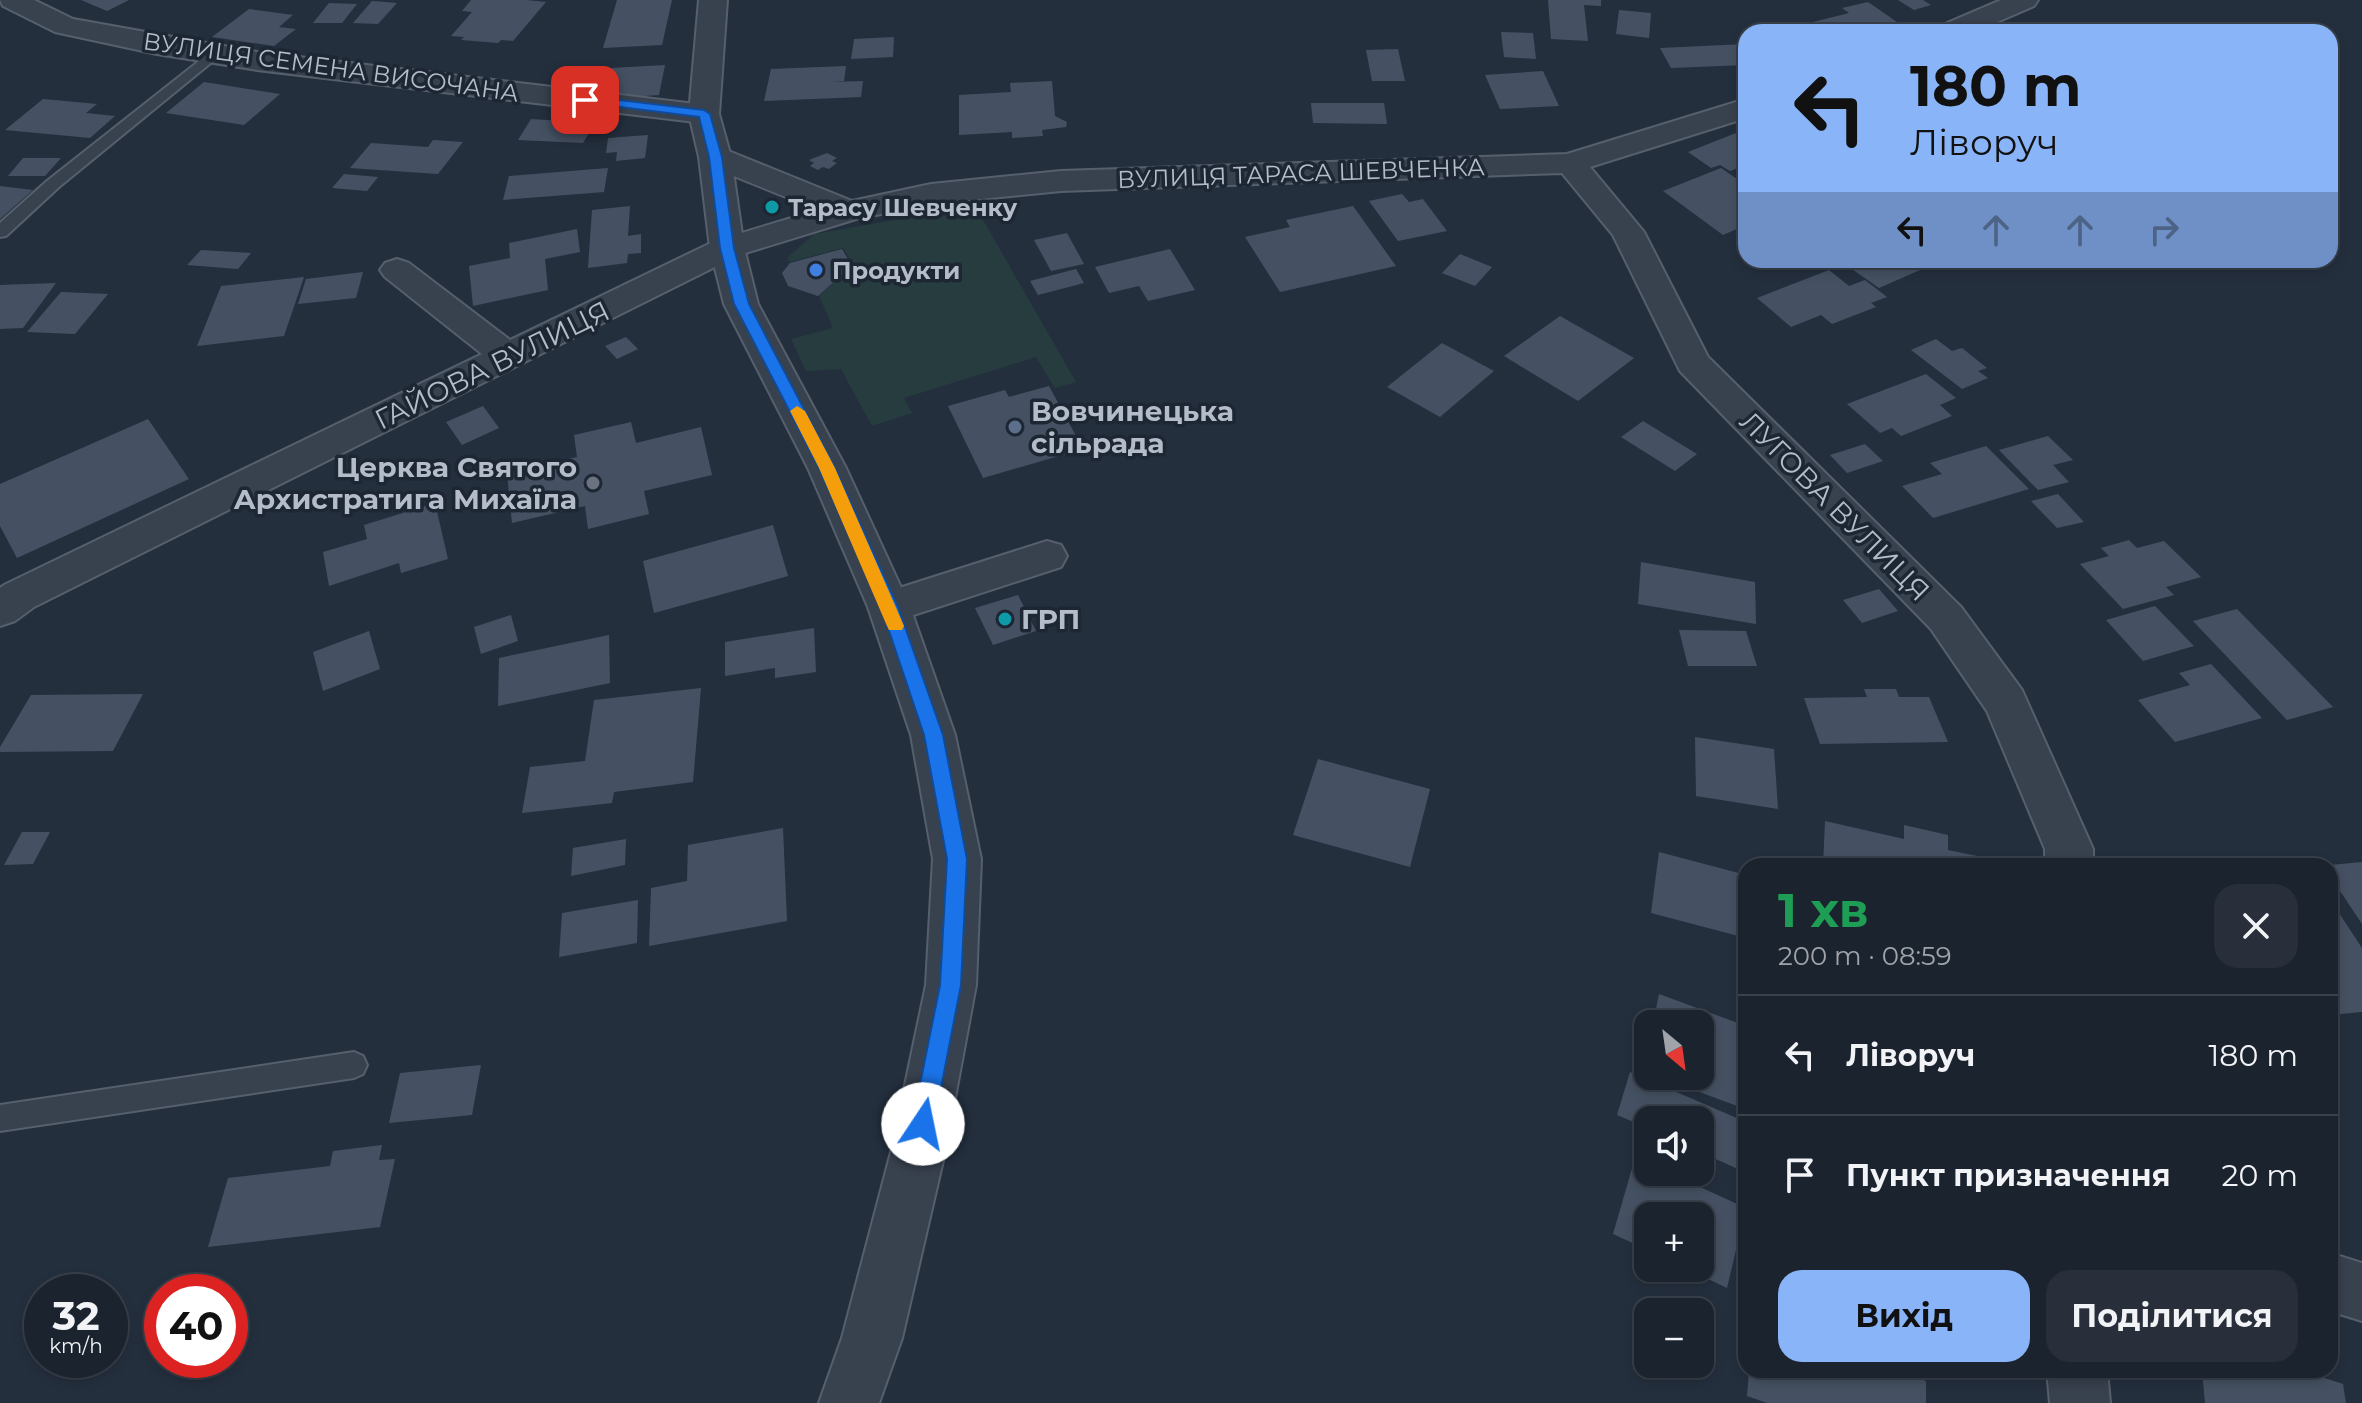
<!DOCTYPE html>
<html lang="uk">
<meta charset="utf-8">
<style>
:root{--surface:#1b232e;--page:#282f3a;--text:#f1f3f6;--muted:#a0a4aa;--line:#39404a;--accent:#8ab4f8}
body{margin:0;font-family:Montserrat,sans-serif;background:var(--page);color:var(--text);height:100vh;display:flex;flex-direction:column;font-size:30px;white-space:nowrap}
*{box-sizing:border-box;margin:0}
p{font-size:26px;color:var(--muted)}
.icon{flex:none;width:44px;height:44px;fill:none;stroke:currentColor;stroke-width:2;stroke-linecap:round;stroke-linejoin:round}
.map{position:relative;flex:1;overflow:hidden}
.details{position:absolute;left:1738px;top:858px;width:600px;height:520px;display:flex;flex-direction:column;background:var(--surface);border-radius:24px;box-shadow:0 4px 12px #0003,0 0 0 2px var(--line)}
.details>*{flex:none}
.banner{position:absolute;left:1738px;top:24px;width:600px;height:244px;border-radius:24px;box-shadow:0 4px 12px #0003,0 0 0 2px var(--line);background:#8ab4f8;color:#111;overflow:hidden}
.needle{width:52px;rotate:151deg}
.controls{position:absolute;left:1634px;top:1010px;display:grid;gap:16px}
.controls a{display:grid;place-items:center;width:80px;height:80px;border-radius:16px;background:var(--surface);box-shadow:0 4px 12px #0003,0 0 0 2px var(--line);font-size:40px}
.speed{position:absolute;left:24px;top:1274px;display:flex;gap:16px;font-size:40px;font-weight:700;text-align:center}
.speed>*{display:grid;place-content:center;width:104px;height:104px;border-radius:50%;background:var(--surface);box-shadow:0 4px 12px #0003,0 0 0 2px var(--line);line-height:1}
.speed small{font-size:20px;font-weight:400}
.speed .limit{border:12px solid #d22;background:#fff;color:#111}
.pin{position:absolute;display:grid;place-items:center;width:68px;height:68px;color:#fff;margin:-34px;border-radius:16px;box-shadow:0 4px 12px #0006}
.me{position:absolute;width:88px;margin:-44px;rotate:11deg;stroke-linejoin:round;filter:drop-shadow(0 0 6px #0008)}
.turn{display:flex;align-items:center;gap:28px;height:168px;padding:0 40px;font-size:36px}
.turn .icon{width:104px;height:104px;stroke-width:2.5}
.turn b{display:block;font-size:56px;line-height:68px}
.lanes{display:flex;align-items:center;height:76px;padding:0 40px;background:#0003;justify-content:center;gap:40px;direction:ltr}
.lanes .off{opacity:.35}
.round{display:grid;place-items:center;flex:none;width:84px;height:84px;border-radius:24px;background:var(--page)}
.head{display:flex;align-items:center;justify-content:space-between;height:136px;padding:0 40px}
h1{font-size:48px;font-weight:700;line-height:60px;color:#1e9e55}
.button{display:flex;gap:16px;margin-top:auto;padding:16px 40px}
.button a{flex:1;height:92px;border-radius:24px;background:var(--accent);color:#111;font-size:32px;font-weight:700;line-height:92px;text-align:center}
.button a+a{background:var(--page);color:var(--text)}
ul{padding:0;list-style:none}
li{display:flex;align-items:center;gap:24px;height:120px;padding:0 40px;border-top:2px solid var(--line)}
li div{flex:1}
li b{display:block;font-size:30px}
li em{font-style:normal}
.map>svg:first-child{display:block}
.green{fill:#263c3f}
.building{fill:#455162}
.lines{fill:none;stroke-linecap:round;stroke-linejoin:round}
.service-casing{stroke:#565f6c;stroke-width:4}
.minor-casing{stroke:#565f6c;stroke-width:4}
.tertiary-casing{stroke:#565f6c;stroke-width:4}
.service{fill:#38414e;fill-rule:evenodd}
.minor{fill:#38414e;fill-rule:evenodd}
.tertiary{fill:#38414e;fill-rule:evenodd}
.route{fill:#1a73e8;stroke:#114b97;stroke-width:2}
.slow{fill:#f59e0b}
.culture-dot{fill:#0f9aa8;stroke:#1d2633;stroke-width:3}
.shop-dot{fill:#3f7fe0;stroke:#1d2633;stroke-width:3}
.service-dot{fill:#5c6f8a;stroke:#1d2633;stroke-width:3}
.worship-dot{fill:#6b7280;stroke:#1d2633;stroke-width:3}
.labels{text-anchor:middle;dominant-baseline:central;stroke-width:7;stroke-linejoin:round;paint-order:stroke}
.far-street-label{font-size:24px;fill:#b4bcc9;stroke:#1d2633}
.far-poi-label{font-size:24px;font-weight:bold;fill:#b4bcc9;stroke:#1d2633;text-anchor:start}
.street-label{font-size:28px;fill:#b4bcc9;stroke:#1d2633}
.poi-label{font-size:28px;font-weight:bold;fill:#b4bcc9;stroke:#1d2633;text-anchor:start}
</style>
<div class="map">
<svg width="2362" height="1403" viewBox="0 0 2362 1403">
<rect width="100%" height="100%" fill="#242f3e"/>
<path class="green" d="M975 206 1076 382 1055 388 1036 357 904 398 912 413 872 426 841 369 806 371 791 339 833 328 819 296 853 265 843 248 790 262 787 258 814 234Z"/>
<path class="building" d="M81 0H129L107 11Z
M471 0H526L546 2 513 41 501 40 498 43 461 40 464 37 451 36 472 12 462 11Z
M617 0H672L662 45 603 48Z
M1548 0H1601V6L1584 5 1588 41 1551 39Z
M1898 0H1923L1931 5 1914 10Z
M372 1 397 3 378 24 353 23Z
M1868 2 1897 22 1858 32H1826L1813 22 1849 13 1842 8Z
M329 3 357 4 342 23H313Z
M249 9 293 15 279 27 296 29 274 46 212 37Z
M1619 10 1651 13 1649 38 1616 34Z
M1501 32 1533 33 1536 59 1504 57Z
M894 37 893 57 851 59 854 39Z
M1746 44V65L1671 68 1660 48Z
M1398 49 1405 81H1372L1366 50Z
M665 65 659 95 614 98 616 89 569 92 576 70Z
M846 66 844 81 831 82 863 81 861 97 764 101 771 69Z
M1543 71 1559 106 1500 109 1485 75Z
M1052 81 1055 116 1067 122 1066 127 1042 130 1043 136 1012 138V132L959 135V95L1011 92 1010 83Z
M204 82 280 94 244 125 166 113Z
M43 99 97 104 86 113 115 116 90 138 5 130Z
M1311 103H1384L1387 124 1313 123Z
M531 119 595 123 583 143 518 140Z
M1746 129V165L1730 171 1720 165 1711 168 1688 152Z
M648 135 645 158 616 161 617 152 606 153 608 138Z
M433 140 463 142 438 174 350 168 371 143 428 147Z
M827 153 837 158 832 161 837 163 829 169 823 167 818 170 810 166 814 163 809 160Z
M23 158H61L45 176H8Z
M608 168 604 192 503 200 509 176Z
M1721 168 1746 185V225L1723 235 1663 191Z
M344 174 378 177 367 191 332 188Z
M0 186 33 190 0 219Z
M1402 194 1409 202 1423 199 1447 231 1398 241 1369 201Z
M630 206 628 236 641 234V253L628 254 627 263 588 268 592 210Z
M1353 206 1396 266 1280 292 1245 237 1290 227 1286 220Z
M577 229 580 252 545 259 548 290 473 306 469 266 510 258 509 243Z
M1067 233 1084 264 1051 271 1034 240Z
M842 249 852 266 818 296 788 286 782 273 790 263Z
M1170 249 1195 290 1148 301 1139 286 1109 293 1095 267Z
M201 250 251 253 238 269 187 265Z
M1460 254 1492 267 1475 286 1442 273Z
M1839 260H1917L1927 267 1879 288Z
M1076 269 1084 283 1038 295 1030 281Z
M1829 270 1849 286 1865 280 1887 297 1871 303 1876 307 1832 324 1821 315 1791 327 1757 298Z
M363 272 356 298 298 304 306 279Z
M304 277 284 336 197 346 221 286Z
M56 283 23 328 0 329V285Z
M61 292 108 294 75 334 27 332Z
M1560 316 1634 358 1578 401 1504 356Z
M626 337 638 349 617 359 605 346Z
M1936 339 1952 351 1962 348 1987 368 1978 371 1988 378 1962 389 1911 350Z
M1442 343 1494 371 1440 417 1387 387Z
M1926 374 1956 398 1940 405 1952 416 1901 436 1892 428 1880 433 1847 404Z
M1049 386 1083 449 983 478 948 406 1005 390 1009 397Z
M483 406 499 428 462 445 446 422Z
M148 419 189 479 17 558 0 526V484Z
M1643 421 1697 454 1675 471 1621 437Z
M631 422 636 443 701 427 712 475 644 491 649 514 588 529 585 506 512 523 507 473 577 457 574 435Z
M2048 436 2073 460 2053 465 2069 482 2038 490 1999 450Z
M1865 444 1883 461 1847 473 1830 455Z
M1986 446 2029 489 1933 518 1902 486 1942 474 1930 463Z
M2058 494 2084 522 2057 528 2031 501Z
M435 503 448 559 401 573 399 563 329 586 323 552 367 539 364 525Z
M773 525 788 576 654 613 643 561Z
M2129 540 2137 548 2164 541 2201 577 2166 587 2174 595 2123 609 2080 564 2109 556 2101 548Z
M1641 562 1755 582 1756 624 1638 604Z
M1879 589 1898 611 1862 623 1843 600Z
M1018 595 1036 631 993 645 975 608Z
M2155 606 2194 646 2143 661 2106 620Z
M2237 609 2333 707 2287 720 2193 621Z
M511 615 518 641 481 654 474 627Z
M814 628 816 672 775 678V668L725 676V642Z
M1679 630 1746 631 1757 666H1688Z
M369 631 380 669 323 691 313 652Z
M609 635 610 683 498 706 499 658Z
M2211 664 2262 718 2175 742 2138 700 2190 685 2179 673Z
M701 688 693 782 614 792 612 803 522 813 530 767 585 761 594 700Z
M1864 689H1896L1899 697H1929L1948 742 1820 744 1804 698 1867 697Z
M143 694 113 751 0 752V747L31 695Z
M1695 737 1774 749 1778 809 1696 796Z
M1318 759 1430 789 1410 867 1293 835Z
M1825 821 1904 839V825L1948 835V850L1977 856 1978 866H1823Z
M783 828 787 921 649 946 651 888 687 881 688 845Z
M22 832H50L33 864 4 865Z
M626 839 625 865 571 876 573 848Z
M1659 852 1746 875V938L1651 913Z
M2362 862V924L2330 876V865Z
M638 900 637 943 559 957 562 913Z
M2339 913 2362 948V1012L2330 1015V914Z
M1659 994 1746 1026V1071L1740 1107 1656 1076H1700V1024H1653Z
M481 1065 472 1115 389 1123 400 1073Z
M1630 1072 1746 1122V1138L1738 1169 1700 1152V1120H1648V1128L1617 1115Z
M382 1145 379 1160 395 1159 380 1227 208 1247 228 1178 330 1166 333 1151Z
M1635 1158 1648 1163V1172H1667L1746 1208 1727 1288 1685 1268H1700V1216H1648V1250L1613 1234Z
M1749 1370H1892L1926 1381V1403H1767L1747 1396Z
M2202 1370H2300L2343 1384 2346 1403H2205Z"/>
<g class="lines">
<g class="service-casing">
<path id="service" d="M213 50 220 54 218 57 59 187 6 236 0 237V223L47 181Z
M354 1052 363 1056 367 1065 363 1074 354 1078 0 1131V1105Z"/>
</g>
<g class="minor-casing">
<path id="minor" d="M0 0H34L73 19 257 52 704 105 715 108 719 114 715 120 704 123 257 70 157 54 55 32 3 6Z
M2001 0H2038L2034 6 1974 32H1936L1940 26Z
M1746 99V118L1590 167 1644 232 1708 357 1961 607 2022 690 2093 849V866H2045V849L1987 711 1931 629 1680 371 1613 235 1562 173 1061 191 931 204 856 219 739 255 34 607 15 621 0 626V588L4 585 482 354 385 277 380 270 385 263 397 259 409 263 510 340 715 241 818 210 704 164 699 157 704 150 715 148 726 150 852 201 931 184 1061 171 1567 154Z
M1047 541 1061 545 1067 556 1061 567 889 623 874 618 868 607 874 596Z
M2330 1253 2362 1263V1321L2330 1311Z
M2047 1370H2107L2110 1403H2050Z"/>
</g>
<g class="tertiary-casing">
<path id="tertiary" d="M699 0H727L719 114 731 157 744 248 758 304 846 468 910 607 955 735 981 859 976 985 945 1152 902 1338 879 1403H819L842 1338 891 1152 926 985 933 859 911 735 868 607 808 468 724 304 710 248 699 157 689 114Z"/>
</g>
<use href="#service" class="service"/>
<use href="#minor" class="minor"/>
<use href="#tertiary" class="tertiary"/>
</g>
<path class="route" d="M585 96 704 110 710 114 722 157 734 248 749 304 835 468 898 607 943 735 967 859 961 985 934 1124 931 1132 923 1135 915 1132 912 1124 940 985 947 859 924 735 881 607 819 468 734 304 720 248 709 157 699 117 580 102 579 100Z"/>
<path class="slow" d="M797 406 805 411 835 468 904 626 902 630H889L887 626 819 468 790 411Z"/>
<g class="culture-dot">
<circle cx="772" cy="207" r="8"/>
<circle cx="1005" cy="619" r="8"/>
</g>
<circle class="shop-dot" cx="816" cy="270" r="8"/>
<circle class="service-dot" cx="1015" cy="427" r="8"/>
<circle class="worship-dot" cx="593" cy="483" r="8"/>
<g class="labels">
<g class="far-street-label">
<text transform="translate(331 67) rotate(8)">ВУЛИЦЯ СЕМЕНА ВИСОЧАНА</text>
<text transform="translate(1301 173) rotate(-2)">ВУЛИЦЯ ТАРАСА ШЕВЧЕНКА</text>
</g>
<g class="far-poi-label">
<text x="788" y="207">Тарасу Шевченку</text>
<text x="832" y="270">Продукти</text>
</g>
<g class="street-label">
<text transform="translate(492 365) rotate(-26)">ГАЙОВА ВУЛИЦЯ</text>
<text transform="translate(1835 506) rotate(45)">ЛУГОВА ВУЛИЦЯ</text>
</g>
<g class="poi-label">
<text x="1031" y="411">Вовчинецька<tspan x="1031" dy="32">сільрада</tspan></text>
<text x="577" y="467" text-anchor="end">Церква Святого<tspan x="577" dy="32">Архистратига Михаїла</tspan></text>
<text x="1021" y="619">ГРП</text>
</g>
</g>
</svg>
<div class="controls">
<a><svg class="needle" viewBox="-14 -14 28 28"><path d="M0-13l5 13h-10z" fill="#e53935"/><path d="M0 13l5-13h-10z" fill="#a0a4aa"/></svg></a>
<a><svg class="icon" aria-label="sound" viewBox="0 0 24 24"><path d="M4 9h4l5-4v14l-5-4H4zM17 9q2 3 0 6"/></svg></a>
<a>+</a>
<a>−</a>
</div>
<div class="speed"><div>32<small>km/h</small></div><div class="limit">40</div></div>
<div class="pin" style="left:585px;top:100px;background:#d93025"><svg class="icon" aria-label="arrive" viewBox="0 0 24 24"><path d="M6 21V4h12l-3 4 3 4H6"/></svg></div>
<svg class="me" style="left:923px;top:1124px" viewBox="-20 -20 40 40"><circle r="19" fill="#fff"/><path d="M0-13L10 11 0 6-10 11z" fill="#1a73e8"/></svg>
<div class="banner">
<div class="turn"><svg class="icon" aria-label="left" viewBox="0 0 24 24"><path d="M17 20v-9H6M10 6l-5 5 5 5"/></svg><div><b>180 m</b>Ліворуч</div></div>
<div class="lanes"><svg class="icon" aria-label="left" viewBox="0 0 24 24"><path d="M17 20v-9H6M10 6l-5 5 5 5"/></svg><svg class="icon off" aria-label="ahead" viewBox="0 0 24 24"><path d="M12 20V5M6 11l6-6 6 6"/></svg><svg class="icon off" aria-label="ahead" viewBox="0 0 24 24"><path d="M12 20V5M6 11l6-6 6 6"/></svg><svg class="icon off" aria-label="right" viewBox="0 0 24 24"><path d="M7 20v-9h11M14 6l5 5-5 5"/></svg></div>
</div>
<section class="details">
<div class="head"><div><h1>1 хв</h1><p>200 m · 08:59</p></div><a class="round"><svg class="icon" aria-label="close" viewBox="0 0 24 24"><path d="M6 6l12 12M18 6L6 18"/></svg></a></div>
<ul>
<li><svg class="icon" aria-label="left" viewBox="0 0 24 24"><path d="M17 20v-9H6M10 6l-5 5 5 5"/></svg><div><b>Ліворуч</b></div><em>180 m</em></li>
<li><svg class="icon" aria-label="arrive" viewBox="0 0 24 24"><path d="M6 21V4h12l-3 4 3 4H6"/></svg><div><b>Пункт призначення</b></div><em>20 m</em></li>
</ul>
<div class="button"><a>Вихід</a><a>Поділитися</a></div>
</section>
</div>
